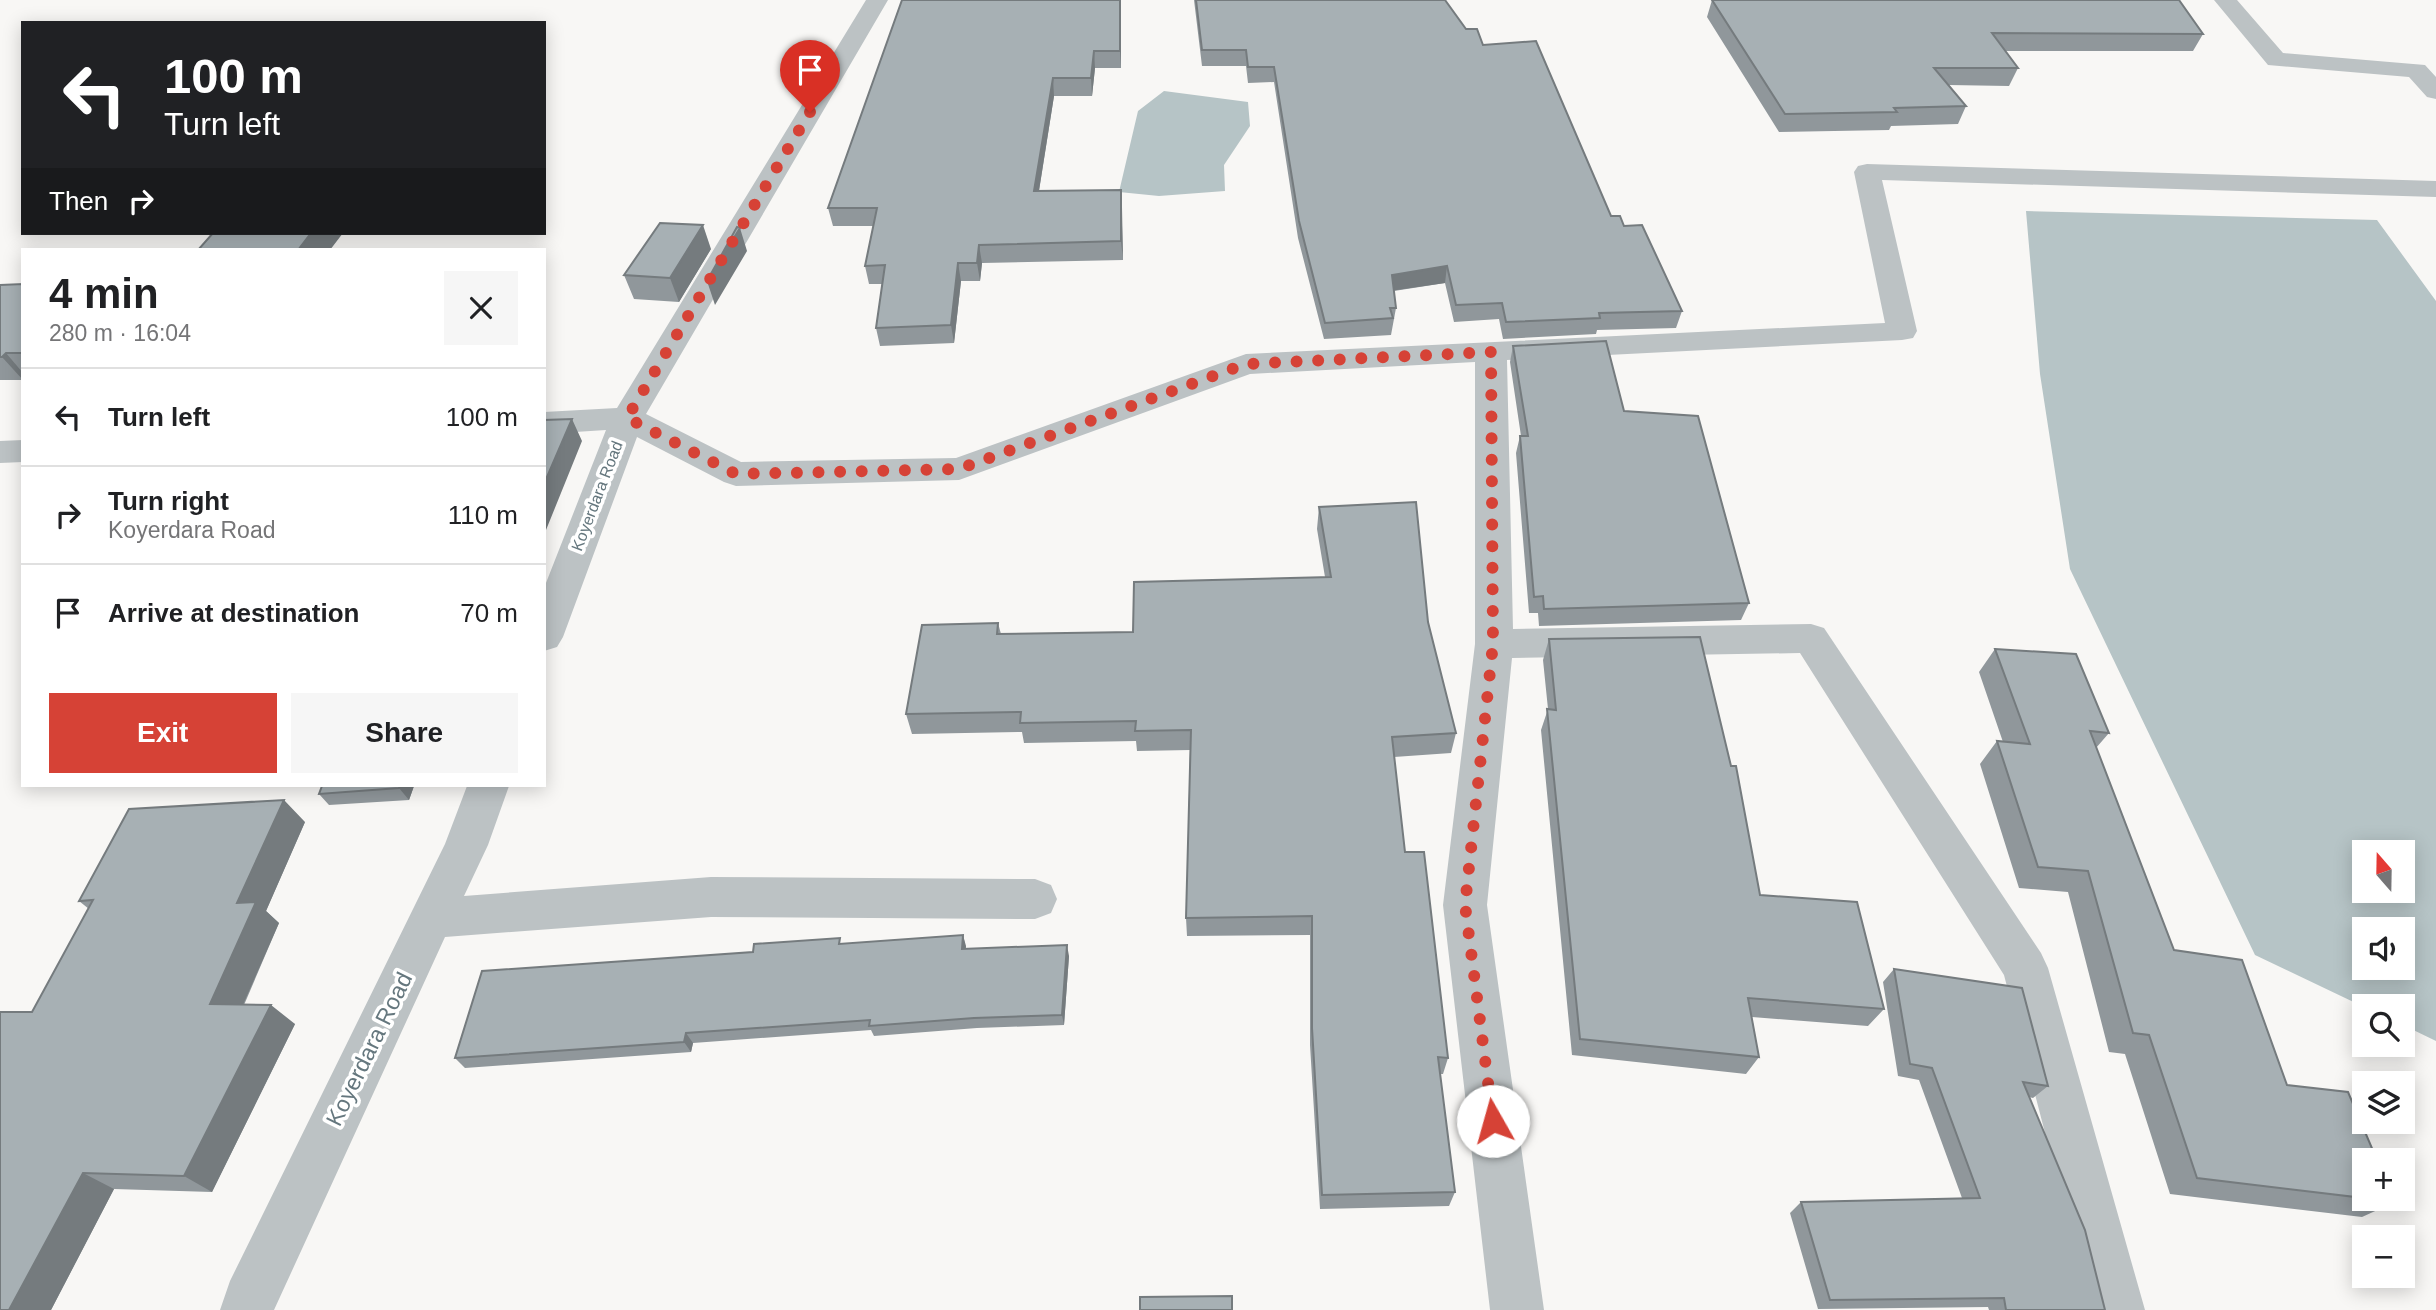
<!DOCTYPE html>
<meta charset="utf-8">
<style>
:root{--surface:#fff;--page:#f6f6f6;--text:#202124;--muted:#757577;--line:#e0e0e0;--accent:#d64236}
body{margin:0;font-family:Arial,sans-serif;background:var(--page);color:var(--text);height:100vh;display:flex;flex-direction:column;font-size:26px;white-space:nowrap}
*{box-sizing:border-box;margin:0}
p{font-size:23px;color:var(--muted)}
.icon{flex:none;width:38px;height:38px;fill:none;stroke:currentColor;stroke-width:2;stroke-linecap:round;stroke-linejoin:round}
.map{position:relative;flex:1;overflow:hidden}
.drawer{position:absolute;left:21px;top:248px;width:525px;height:539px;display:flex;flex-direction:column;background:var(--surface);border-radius:0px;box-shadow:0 4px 18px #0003}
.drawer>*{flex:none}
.banner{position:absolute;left:21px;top:21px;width:525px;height:214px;border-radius:0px;box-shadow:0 4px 18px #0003;background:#202124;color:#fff;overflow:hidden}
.needle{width:46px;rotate:340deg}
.buttons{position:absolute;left:2352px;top:840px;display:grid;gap:14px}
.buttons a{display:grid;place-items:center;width:63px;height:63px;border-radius:0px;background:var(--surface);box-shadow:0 4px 18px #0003;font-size:35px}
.pin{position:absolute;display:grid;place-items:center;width:60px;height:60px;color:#fff;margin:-72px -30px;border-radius:50% 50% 50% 0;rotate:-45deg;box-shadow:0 0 7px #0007}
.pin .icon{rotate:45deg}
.me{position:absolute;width:77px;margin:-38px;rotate:353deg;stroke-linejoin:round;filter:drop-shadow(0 0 5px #0008)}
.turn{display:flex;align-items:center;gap:24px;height:147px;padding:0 28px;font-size:32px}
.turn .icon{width:91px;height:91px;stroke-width:2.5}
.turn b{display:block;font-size:49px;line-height:60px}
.then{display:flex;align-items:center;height:66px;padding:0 28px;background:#0003;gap:14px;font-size:26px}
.round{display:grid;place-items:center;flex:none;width:74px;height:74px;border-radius:0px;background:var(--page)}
.summary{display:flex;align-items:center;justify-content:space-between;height:119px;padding:0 28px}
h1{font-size:42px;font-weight:700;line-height:52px}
.cta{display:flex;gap:14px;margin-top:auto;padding:14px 28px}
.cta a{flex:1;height:80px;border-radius:0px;background:var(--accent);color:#fff;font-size:28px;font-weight:700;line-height:80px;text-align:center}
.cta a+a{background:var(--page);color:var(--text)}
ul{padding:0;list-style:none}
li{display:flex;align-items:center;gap:21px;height:98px;padding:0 28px;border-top:2px solid var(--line)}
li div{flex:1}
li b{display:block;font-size:26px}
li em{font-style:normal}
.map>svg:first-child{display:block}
.water{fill:#b6c4c6;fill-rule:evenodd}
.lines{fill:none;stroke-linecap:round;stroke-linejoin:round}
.minor{fill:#bcc2c4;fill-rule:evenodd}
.wall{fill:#90979b}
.shaded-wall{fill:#757b7e}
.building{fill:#a7b0b4;stroke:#757b7e;stroke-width:2}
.route{stroke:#d64236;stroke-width:12;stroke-dasharray:0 21.6}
.labels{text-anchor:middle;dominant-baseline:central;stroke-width:7;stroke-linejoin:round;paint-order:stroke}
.far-street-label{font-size:16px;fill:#65777e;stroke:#fff}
.near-street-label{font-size:23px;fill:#65777e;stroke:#fff}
</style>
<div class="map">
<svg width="2436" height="1310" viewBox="0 0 2436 1310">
<rect width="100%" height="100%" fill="#f8f7f5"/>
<path class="water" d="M1164 91 1248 102 1250 126 1224 165 1225 191 1159 196 1119 192 1138 111Z
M2026 211 2377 220 2436 301V1041L2403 1025V1006L2364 1007 2255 955 2070 569 2040 374ZM2364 852H2403V891H2364ZM2364 929H2403V968H2364Z"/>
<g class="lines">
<path class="minor" d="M866 0H888L646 414 741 462 956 458 1246 354 1885 323 1854 172 1858 166 1867 164 2436 181V197L1882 180 1917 331 1913 338 1902 340 1507 360 1513 629 1811 624 1824 628 2041 953 2048 968 2145 1310H2091L2004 975 1800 653 1512 658 1487 905 1544 1310H1490L1443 905 1475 644V362L1250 374 959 480 736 486 724 482 637 437 563 637 557 647 544 651V588L606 430 544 434V412L617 408Z
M2214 0H2237L2283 53 2425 65 2436 77V99L2427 97 2409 77 2268 65Z
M23 440V462L0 463V441Z
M467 786H509L488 845 464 896 711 877 1035 879 1051 885 1057 899 1051 913 1035 919 711 917 445 937 274 1310H220L230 1281 445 844Z"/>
</g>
<path class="wall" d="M902 0H1121V68H1095L1092 96H1054L1039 191 1121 190 1123 260 982 263 980 281H961L954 343 880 346 876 328 882 284H869L865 266 873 226H833L828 208Z
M1194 0H1445L1466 29 1483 45 1611 216 1624 226 1682 311 1676 328 1597 330 1596 334 1503 339 1499 319 1454 322 1445 283 1394 291 1396 308 1391 335 1324 339 1298 238 1274 82 1248 83 1246 66H1202Z
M1712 0 2203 34 2193 51H2005L2018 68 2009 86 1949 85 1966 106 1958 124 1891 126 1889 130 1779 132 1707 17Z
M711 249 679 302 634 299 624 275Z
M23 284V380H0V285Z
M1513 346 1624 411 1749 603 1741 620 1539 626 1538 613H1529L1516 453 1520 436H1521L1510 362Z
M1319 507 1428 622 1456 733 1451 753 1394 757 1405 852 1448 1058 1443 1074H1440L1455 1192 1449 1206 1320 1209 1310 1045V935L1187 936 1186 918 1190 750 1137 751 1136 741 1024 743 1022 732 912 734 906 714 998 623 1001 634 1133 632 1325 577 1317 529Z
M1549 639 1760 895 1884 1009 1868 1026 1752 1017 1759 1057 1746 1074 1572 1055 1541 730 1548 709 1543 660Z
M1995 649 2109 733 2096 748 2174 950 2287 1085 2364 1160V1199H2394L2395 1202 2362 1217 2170 1194 2125 1054 2109 1052 2068 892 2019 888 1980 764 1997 741 2003 742 1979 672Z
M322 786H414L409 800 329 805 319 794Z
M305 822 266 911 279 923 244 1005 295 1024 212 1192 114 1189 51 1310 32 1012 89 909 79 901Z
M963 935 966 949 1069 956 1064 1025 977 1028 874 1036 871 1030 693 1043 691 1052 465 1068 455 1058 753 952 842 944Z
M1894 969 2048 1086 2033 1098 2029 1097 2105 1310H1989L1988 1307 1818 1309 1790 1213 1801 1202 1962 1198 1919 1080 1898 1076 1883 982Z"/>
<path class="shaded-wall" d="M1120 0H1121V68L1120 51Z
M1094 51 1095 68 1092 96 1091 78Z
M1053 78 1054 96 1036 209 1034 191Z
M1121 190 1122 207 1123 260 1121 241Z
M703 225 711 249 679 302 670 278Z
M740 228 747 251 715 305 707 281Z
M311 233H343L330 250H298Z
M979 245 982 263 980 281 977 263Z
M958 263 961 281 954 343 951 325Z
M1447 266 1445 283 1390 291 1392 275Z
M6 353 23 373V380L2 357Z
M572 419 582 441 544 535V484Z
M400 786H414L409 800 399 788Z
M284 800 305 822 266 911 279 923 235 1023 210 1004 237 903Z
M963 935 966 946 965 959 962 949Z
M1067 945 1069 956 1064 1025 1062 1015Z
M271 1005 295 1024 212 1192 184 1176Z
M686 1033 693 1043 691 1052 684 1042Z
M83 1173 114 1189 51 1310H9Z"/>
<path class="building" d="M902 0H1120V51H1094L1091 78H1053L1034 191 1121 190V241L979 245 977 263H958L951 325 876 328 885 265 865 266 877 208H828Z
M1196 0H1445L1466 29H1477L1483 45 1536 41 1611 216H1620L1624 226 1642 225 1682 311 1599 313 1600 318 1506 322 1502 303 1456 305 1447 266 1392 275 1396 308H1390L1393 318 1325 323 1299 221 1274 67H1248L1246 50H1202Z
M1712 0H2179L2203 34 1992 33 2018 68H1934L1966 106 1894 108 1897 112 1785 114Z
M660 223 703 225 670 278 624 275Z
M737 227 740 228 707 281Z
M213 233H311L298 250H198Z
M23 284V353H6L2 357H0V285Z
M1606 341 1624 411 1698 416 1749 603 1544 609 1543 596 1534 597 1520 436H1528L1513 346Z
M572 419 544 484V420Z
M1416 502 1428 622 1456 733 1392 737 1405 852H1424L1448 1058 1438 1057 1455 1192 1322 1195 1312 1028V916L1186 918 1191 730 1135 731 1136 721 1020 723 1021 712 906 714 922 625 998 623 997 634 1133 632 1134 582 1331 577 1319 507Z
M1700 637 1731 766H1736L1760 895 1857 902 1884 1009 1748 998 1759 1057 1580 1039 1547 709 1556 710 1549 639Z
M1995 649 2076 654 2109 733 2090 731 2174 950 2242 960 2287 1085 2348 1092 2377 1160H2364V1198L2197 1178 2149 1035 2133 1033 2088 871 2038 867 1997 741 2030 744Z
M322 786H400L399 788 319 794Z
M284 800 237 903 256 902 210 1004 271 1005 184 1176 83 1173 9 1310H0V1012H32L93 900 79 901 129 809Z
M963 935 962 949 1067 945 1062 1015 974 1018 869 1026 870 1020 686 1033 684 1042 455 1058 482 971 753 952 754 944 840 938 839 944Z
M1894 969 2022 988 2048 1086 2023 1082 2085 1230 2105 1310H2006L2004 1298 1830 1300 1801 1202 1980 1198 1932 1068 1910 1064Z
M2370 1199H2394L2395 1202Z
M1232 1296V1310H1140V1297Z"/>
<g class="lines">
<path class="route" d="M810 112 627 418 736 474 959 469 1246 364 1491 352 1493 644 1465 905 1493 1121"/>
</g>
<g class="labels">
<g class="far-street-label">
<text transform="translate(597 496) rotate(-69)">Koyerdara Road</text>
</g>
<g class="near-street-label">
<text transform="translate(369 1049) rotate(-64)">Koyerdara Road</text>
</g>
</g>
</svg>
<div class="buttons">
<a><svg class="needle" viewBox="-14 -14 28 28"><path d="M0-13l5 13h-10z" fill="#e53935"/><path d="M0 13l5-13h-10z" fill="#757577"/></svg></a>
<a><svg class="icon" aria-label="sound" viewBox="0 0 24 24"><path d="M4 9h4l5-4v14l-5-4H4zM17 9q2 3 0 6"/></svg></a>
<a><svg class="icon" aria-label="search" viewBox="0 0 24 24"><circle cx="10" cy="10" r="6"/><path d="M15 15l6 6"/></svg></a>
<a><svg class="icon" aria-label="layers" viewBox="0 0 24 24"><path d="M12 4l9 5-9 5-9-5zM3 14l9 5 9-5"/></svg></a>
<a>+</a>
<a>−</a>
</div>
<div class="pin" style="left:810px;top:112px;background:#d93025"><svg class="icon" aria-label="arrive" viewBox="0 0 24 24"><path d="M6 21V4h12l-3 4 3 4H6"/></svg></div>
<svg class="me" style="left:1493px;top:1121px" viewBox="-20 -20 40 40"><circle r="19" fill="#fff"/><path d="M0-13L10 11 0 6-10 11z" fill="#d64236"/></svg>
<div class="banner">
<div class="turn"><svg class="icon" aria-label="left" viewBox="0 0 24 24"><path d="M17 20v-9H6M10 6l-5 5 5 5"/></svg><div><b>100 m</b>Turn left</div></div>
<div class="then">Then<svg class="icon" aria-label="right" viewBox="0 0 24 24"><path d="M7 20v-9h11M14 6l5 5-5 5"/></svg></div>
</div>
<section class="drawer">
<div class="summary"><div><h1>4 min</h1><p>280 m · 16:04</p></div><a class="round"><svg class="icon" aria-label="close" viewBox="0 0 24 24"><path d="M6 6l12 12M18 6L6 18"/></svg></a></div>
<ul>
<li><svg class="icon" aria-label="left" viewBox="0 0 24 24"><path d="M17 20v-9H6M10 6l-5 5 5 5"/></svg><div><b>Turn left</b></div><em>100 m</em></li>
<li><svg class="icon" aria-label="right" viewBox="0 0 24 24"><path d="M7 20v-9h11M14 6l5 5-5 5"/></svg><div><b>Turn right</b><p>Koyerdara Road</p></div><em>110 m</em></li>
<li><svg class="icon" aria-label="arrive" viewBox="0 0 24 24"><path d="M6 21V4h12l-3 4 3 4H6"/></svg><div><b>Arrive at destination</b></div><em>70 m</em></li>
</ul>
<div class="cta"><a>Exit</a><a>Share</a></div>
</section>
</div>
